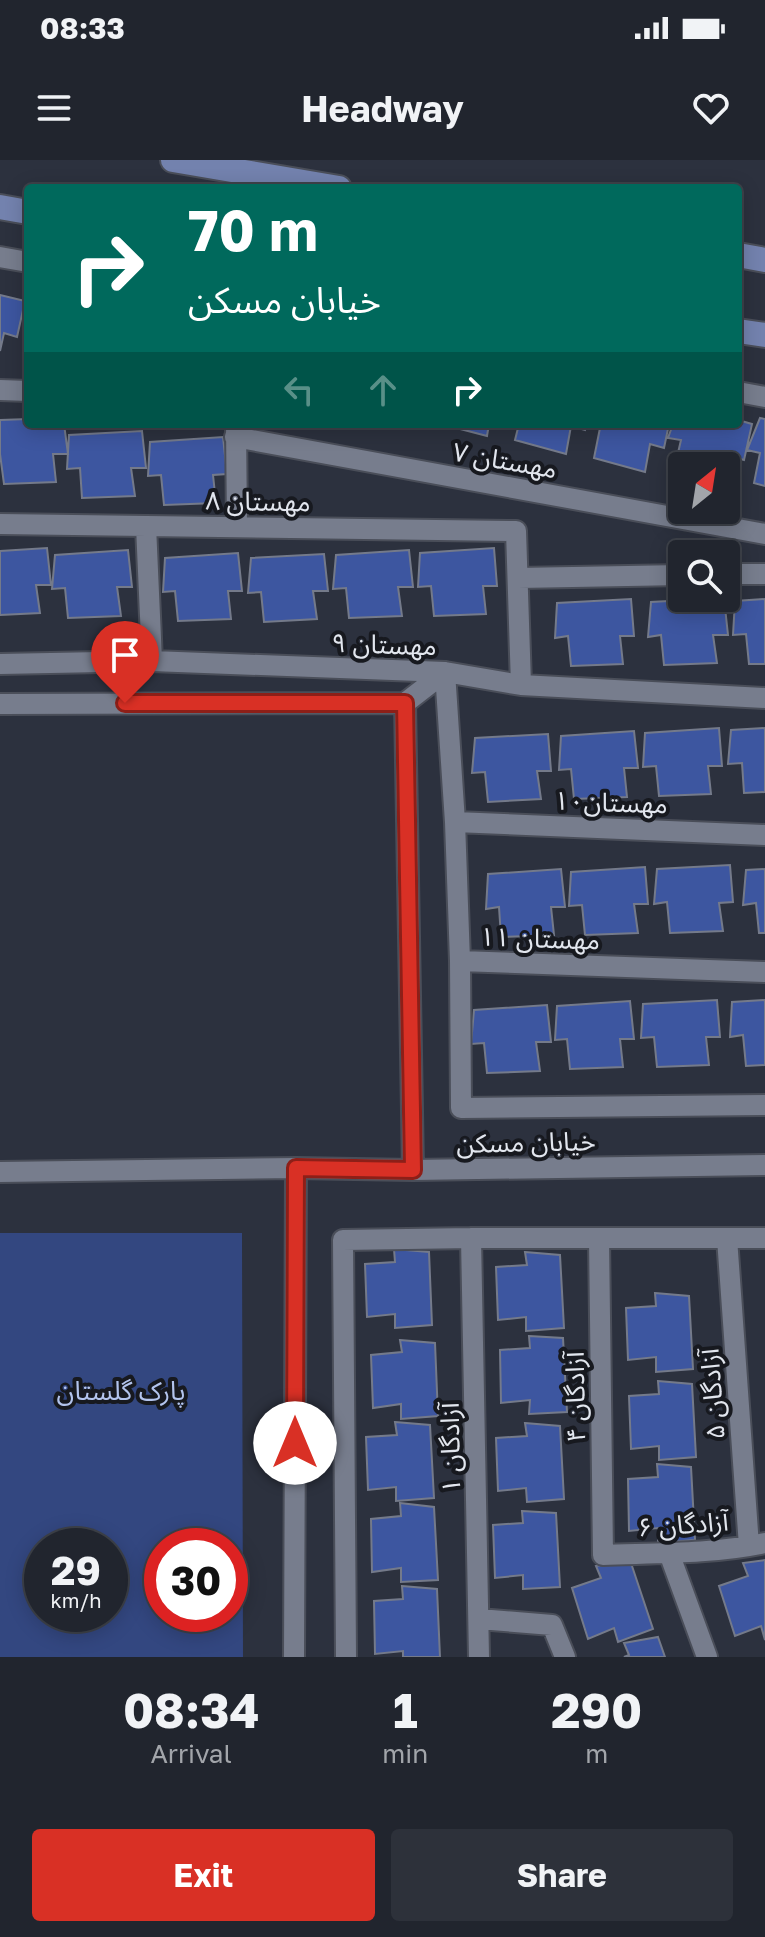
<!DOCTYPE html>
<meta charset="utf-8">
<style>
:root{--surface:#21252e;--page:#2d313a;--text:#f1f3f6;--muted:#a2a5aa;--line:#3e424a;--accent:#d93025}
body{margin:0;font-family:"Golos Text","Noto Sans Arabic",sans-serif;background:var(--page);color:var(--text);height:100vh;display:flex;flex-direction:column;font-size:30px;white-space:nowrap}
*{box-sizing:border-box;margin:0}
p{font-size:26px;color:var(--muted)}
.icon{flex:none;width:44px;height:44px;fill:none;stroke:currentColor;stroke-width:2;stroke-linecap:round;stroke-linejoin:round}
.map{position:relative;height:1497px;overflow:hidden}
.details{display:flex;flex-direction:column;background:var(--surface);flex:1}
.details>*{flex:none}
.guide{position:absolute;left:24px;top:24px;width:718px;height:244px;border-radius:8px;box-shadow:0 4px 20px #0003,0 0 0 2px var(--line);background:#00695c;color:#fff;overflow:hidden}
.needle{width:52px;rotate:30deg}
.fabs{position:absolute;left:668px;top:292px;display:grid;gap:16px}
.fabs a{display:grid;place-items:center;width:72px;height:72px;border-radius:8px;background:var(--surface);box-shadow:0 4px 20px #0003,0 0 0 2px var(--line);font-size:40px}
.speed{position:absolute;left:24px;top:1368px;display:flex;gap:16px;font-size:40px;font-weight:700;text-align:center}
.speed>*{display:grid;place-content:center;width:104px;height:104px;border-radius:50%;background:var(--surface);box-shadow:0 4px 20px #0003,0 0 0 2px var(--line);line-height:1}
.speed small{font-size:20px;font-weight:400}
.speed .limit{border:12px solid #d22;background:#fff;color:#111}
.pin{position:absolute;display:grid;place-items:center;width:68px;height:68px;color:#fff;margin:-82px -34px;border-radius:50% 50% 50% 0;rotate:-45deg;box-shadow:0 0 8px #0007}
.pin .icon{rotate:45deg}
.me{position:absolute;width:88px;margin:-44px;rotate:0deg;stroke-linejoin:round;filter:drop-shadow(0 0 6px #0008)}
.turn{display:flex;align-items:center;gap:28px;height:168px;padding:0 32px;font-size:36px}
.turn .icon{width:104px;height:104px;stroke-width:2.5}
.turn b{display:block;font-size:56px;line-height:68px}
.lanes{display:flex;align-items:center;height:76px;padding:0 32px;background:#0003;justify-content:center;gap:40px;direction:ltr}
.lanes .off{opacity:.35}
.eta{display:flex;justify-content:space-evenly;align-items:center;height:136px;text-align:center}
.eta b{font-size:48px;font-weight:700;line-height:56px}
.button{display:flex;gap:16px;margin-top:auto;padding:16px 32px}
.button a{flex:1;height:92px;border-radius:8px;background:var(--accent);color:#fff;font-size:32px;font-weight:700;line-height:92px;text-align:center}
.button a+a{background:var(--page);color:var(--text)}
.status{display:flex;justify-content:space-between;align-items:center;height:56px;padding:0 40px;background:var(--surface);direction:ltr}
.status svg{height:22px;fill:currentColor}
header{display:flex;justify-content:space-between;align-items:center;height:104px;padding:0 32px;background:var(--surface);font-size:36px;font-weight:700}
.map>svg:first-child{display:block}
.green{fill:#334780;fill-rule:evenodd}
.building{fill:#3d56a0;stroke:#747a8a;stroke-width:2}
.lines{fill:none;stroke-linecap:round;stroke-linejoin:round}
.street-casing{stroke:#4a4e59;stroke-width:24}
.secondary-casing{stroke:#4a4e59;stroke-width:28}
.street{stroke:#777d8d;stroke-width:20}
.secondary{stroke:#7382ae;stroke-width:24}
.route-casing{stroke:#8d1f18;stroke-width:20}
.route{stroke:#d93025;stroke-width:14}
.labels{text-anchor:middle;dominant-baseline:central;stroke-width:8;stroke-linejoin:round;paint-order:stroke}
.street-label{font-size:26px;fill:#e2e6ee;stroke:#17191f}
.park-label{font-size:26px;fill:#b3c4ed;stroke:#17191f}
</style>
<div class="status"><b>08:33</b><svg viewBox="0 0 49 12"><path d="M0 12V9h3v3zM5 12V6h3v6zM10 12V3h3v9zM15 12V0h3v12zM26 1h20v11H26zM47 4h2v5h-2z"/></svg></div>
<header><svg class="icon" aria-label="menu" viewBox="0 0 24 24"><path d="M4 6h16M4 12h16M4 18h16"/></svg>Headway<svg class="icon" aria-label="heart" viewBox="0 0 24 24"><path d="M12 20l-8-8c-3-5 5-10 8-4 3-6 11-1 8 4z"/></svg></header>
<div class="map">
<svg width="765" height="1497" viewBox="0 0 765 1497">
<rect width="100%" height="100%" fill="#2c313e"/>
<path class="green" d="M0 1073H242L243 1497H0ZM42 1386H110V1454H42ZM162 1386H230V1454H162Z"/>
<path class="building" d="M0 135 25 141 17 177 4 173 0 191Z
M760 258 765 259V326L754 323 760 293 747 290Z
M28 259V264H64L68 294H53L56 322 4 324 0 294V260Z
M738 260 752 264 744 300 730 296 726 319V306H682V312L674 310 681 280 668 278 673 264H738Z
M441 264H489L487 276Z
M519 264H586L585 270 571 266 566 294 515 280Z
M589 264H669L664 288 650 284 645 312 594 298 600 268 588 266Z
M142 271 146 308H131L135 336 82 338 80 308 67 309 69 275Z
M223 277 227 314 213 315 216 343 164 345 161 315 148 316 150 282Z
M47 388 51 425H36L40 453 0 455V391Z
M494 388 497 426H483L486 454 434 456 431 426 418 427 420 393Z
M128 390 132 427H117L121 456 68 458 65 428 52 429 55 395Z
M409 390 413 427H398L402 456 349 458 346 428 333 429 336 395Z
M238 393 242 431H228L231 459 178 461 175 431 163 432 165 398Z
M324 394 328 431H313L317 459 264 462 261 432 248 433 251 398Z
M724 438 728 475H713L717 503 664 505 661 475 648 477 651 442Z
M631 439 634 476H620L623 504 571 506 568 476 555 478 557 443Z
M765 439V504H749L746 474 733 475 735 441Z
M719 568 722 606H708L711 634 659 636 656 606 643 607 645 573Z
M765 568V632L744 633 742 603 728 604 731 570Z
M634 571 638 608H624L627 637 574 639 571 609 559 610 561 576Z
M548 574 551 611H537L541 639 488 642 485 612 472 613 475 578Z
M730 705 733 742 719 743 723 771 670 773 667 742 654 744 657 709Z
M645 707 648 744H634L638 773 585 775 582 745 569 746 571 712Z
M561 709 565 747H551L554 775 501 777 499 747 486 749 488 714Z
M765 709V773H759L756 743 743 745 746 710Z
M717 840 720 877H706L709 905 657 907 654 877 641 878 643 844Z
M765 840V905L746 906 743 875 730 877 732 842Z
M630 841 634 879H620L623 907 570 909 567 879 555 880 557 846Z
M547 845 551 882H536L540 911 487 913 484 883 471 884 474 850Z
M394 1089 429 1092 432 1165 395 1168V1154L367 1157 365 1104 395 1102Z
M525 1092 560 1095 564 1168 526 1171V1157L498 1160 496 1107 527 1105Z
M655 1133 689 1136 693 1209 656 1212V1197L628 1200 626 1148 656 1146Z
M529 1176 563 1178 567 1252 529 1254 530 1240 501 1243 500 1190 530 1188Z
M400 1180 435 1183 438 1256 401 1259V1244L373 1248 371 1195 402 1192Z
M658 1221 692 1224 696 1297 659 1300V1286L631 1289 629 1236 659 1234Z
M395 1262 430 1265 434 1338 396 1341V1327L368 1330 366 1277 397 1275Z
M525 1263 560 1266 564 1339 527 1342 526 1328 498 1331 496 1278 527 1276Z
M657 1304 691 1307 695 1380 658 1383V1368L629 1371 628 1319 658 1317Z
M400 1343 434 1347 438 1420 401 1422V1408L372 1412 371 1359 401 1356Z
M522 1351 556 1353 560 1427 523 1429V1415L495 1418 493 1365 523 1363Z
M630 1400 653 1469 618 1482 614 1468 588 1479 572 1428 601 1418 596 1406Z
M765 1400V1480L761 1466 735 1476 719 1426 748 1416 743 1403Z
M402 1426 437 1429 440 1497H403V1491L375 1494 374 1441 403 1439Z
M658 1477 665 1497H624L629 1495 624 1483Z"/>
<g class="lines">
<g class="street-casing">
<path id="street" d="M0 97 28 102
M0 230 28 231
M738 232 765 237
M236 264 237 367
M235 277 765 374
M0 364 516 371 521 525
M146 366 152 501
M726 414H765
M518 418 682 415
M0 504 152 501 445 512 521 525 765 538
M445 512 455 662 460 801 765 812
M405 543 445 512
M0 544 405 543 413 1010
M455 662 765 675
M460 801 461 948 765 945
M0 1012 296 1008 413 1010 765 1005
M471 1078 479 1497
M599 1078 603 1395C657 1393 713 1394 765 1383
M727 1078 749 1386
M669 1393 707 1497
M479 1459 552 1465 565 1497
M294 1497 296 1008
M346 1497 343 1080 471 1078H765"/>
</g>
<g class="secondary-casing">
<path id="secondary" d="M173 0 339 28
M0 47 28 52
M738 95 765 100
M738 171 765 175"/>
</g>
<use href="#street" class="street"/>
<use href="#secondary" class="secondary"/>
</g>
<g class="lines">
<g class="route-casing">
<path id="route" d="M125 543H405L413 1010 296 1008 295 1283"/>
</g>
<use href="#route" class="route"/>
</g>
<g class="labels">
<g class="street-label">
<text transform="translate(505 300) rotate(10)">مهستان ۷</text>
<text transform="translate(258 341) rotate(1)">مهستان ۸</text>
<text transform="translate(384 484) rotate(2)">مهستان ۹</text>
<text transform="translate(611 642) rotate(2)">مهستان۱۰</text>
<text transform="translate(540 778) rotate(2)">مهستان ۱۱</text>
<text transform="translate(526 982) rotate(-1)">خیابان مسکن</text>
<text transform="translate(712 1234) rotate(-94)">آزادگان ۵</text>
<text transform="translate(575 1237) rotate(-91)">آزادگان ۴</text>
<text transform="translate(450 1288) rotate(-91)">آزادگان ۱</text>
<text transform="translate(683 1364) rotate(-4)">آزادگان ۶</text>
</g>
<g class="park-label">
<text x="121" y="1230">پارک گلستان</text>
</g>
</g>
</svg>
<div class="fabs">
<a><svg class="needle" viewBox="-14 -14 28 28"><path d="M0-13l5 13h-10z" fill="#e53935"/><path d="M0 13l5-13h-10z" fill="#a2a5aa"/></svg></a>
<a><svg class="icon" aria-label="search" viewBox="0 0 24 24"><circle cx="10" cy="10" r="6"/><path d="M15 15l6 6"/></svg></a>
</div>
<div class="speed"><div>29<small>km/h</small></div><div class="limit">30</div></div>
<div class="pin" style="left:125px;top:543px;background:#d93025"><svg class="icon" aria-label="arrive" viewBox="0 0 24 24"><path d="M6 21V4h12l-3 4 3 4H6"/></svg></div>
<svg class="me" style="left:295px;top:1283px" viewBox="-20 -20 40 40"><circle r="19" fill="#fff"/><path d="M0-13L10 11 0 6-10 11z" fill="#d93025"/></svg>
<div class="guide">
<div class="turn"><svg class="icon" aria-label="right" viewBox="0 0 24 24"><path d="M7 20v-9h11M14 6l5 5-5 5"/></svg><div><b>70 m</b>خیابان مسکن</div></div>
<div class="lanes"><svg class="icon off" aria-label="left" viewBox="0 0 24 24"><path d="M17 20v-9H6M10 6l-5 5 5 5"/></svg><svg class="icon off" aria-label="ahead" viewBox="0 0 24 24"><path d="M12 20V5M6 11l6-6 6 6"/></svg><svg class="icon" aria-label="right" viewBox="0 0 24 24"><path d="M7 20v-9h11M14 6l5 5-5 5"/></svg></div>
</div>
</div>
<section class="details">
<div class="eta">
<div><b>08:34</b><p>Arrival</p></div>
<div><b>1</b><p>min</p></div>
<div><b>290</b><p>m</p></div>
</div>
<div class="button"><a>Exit</a><a>Share</a></div>
</section>
